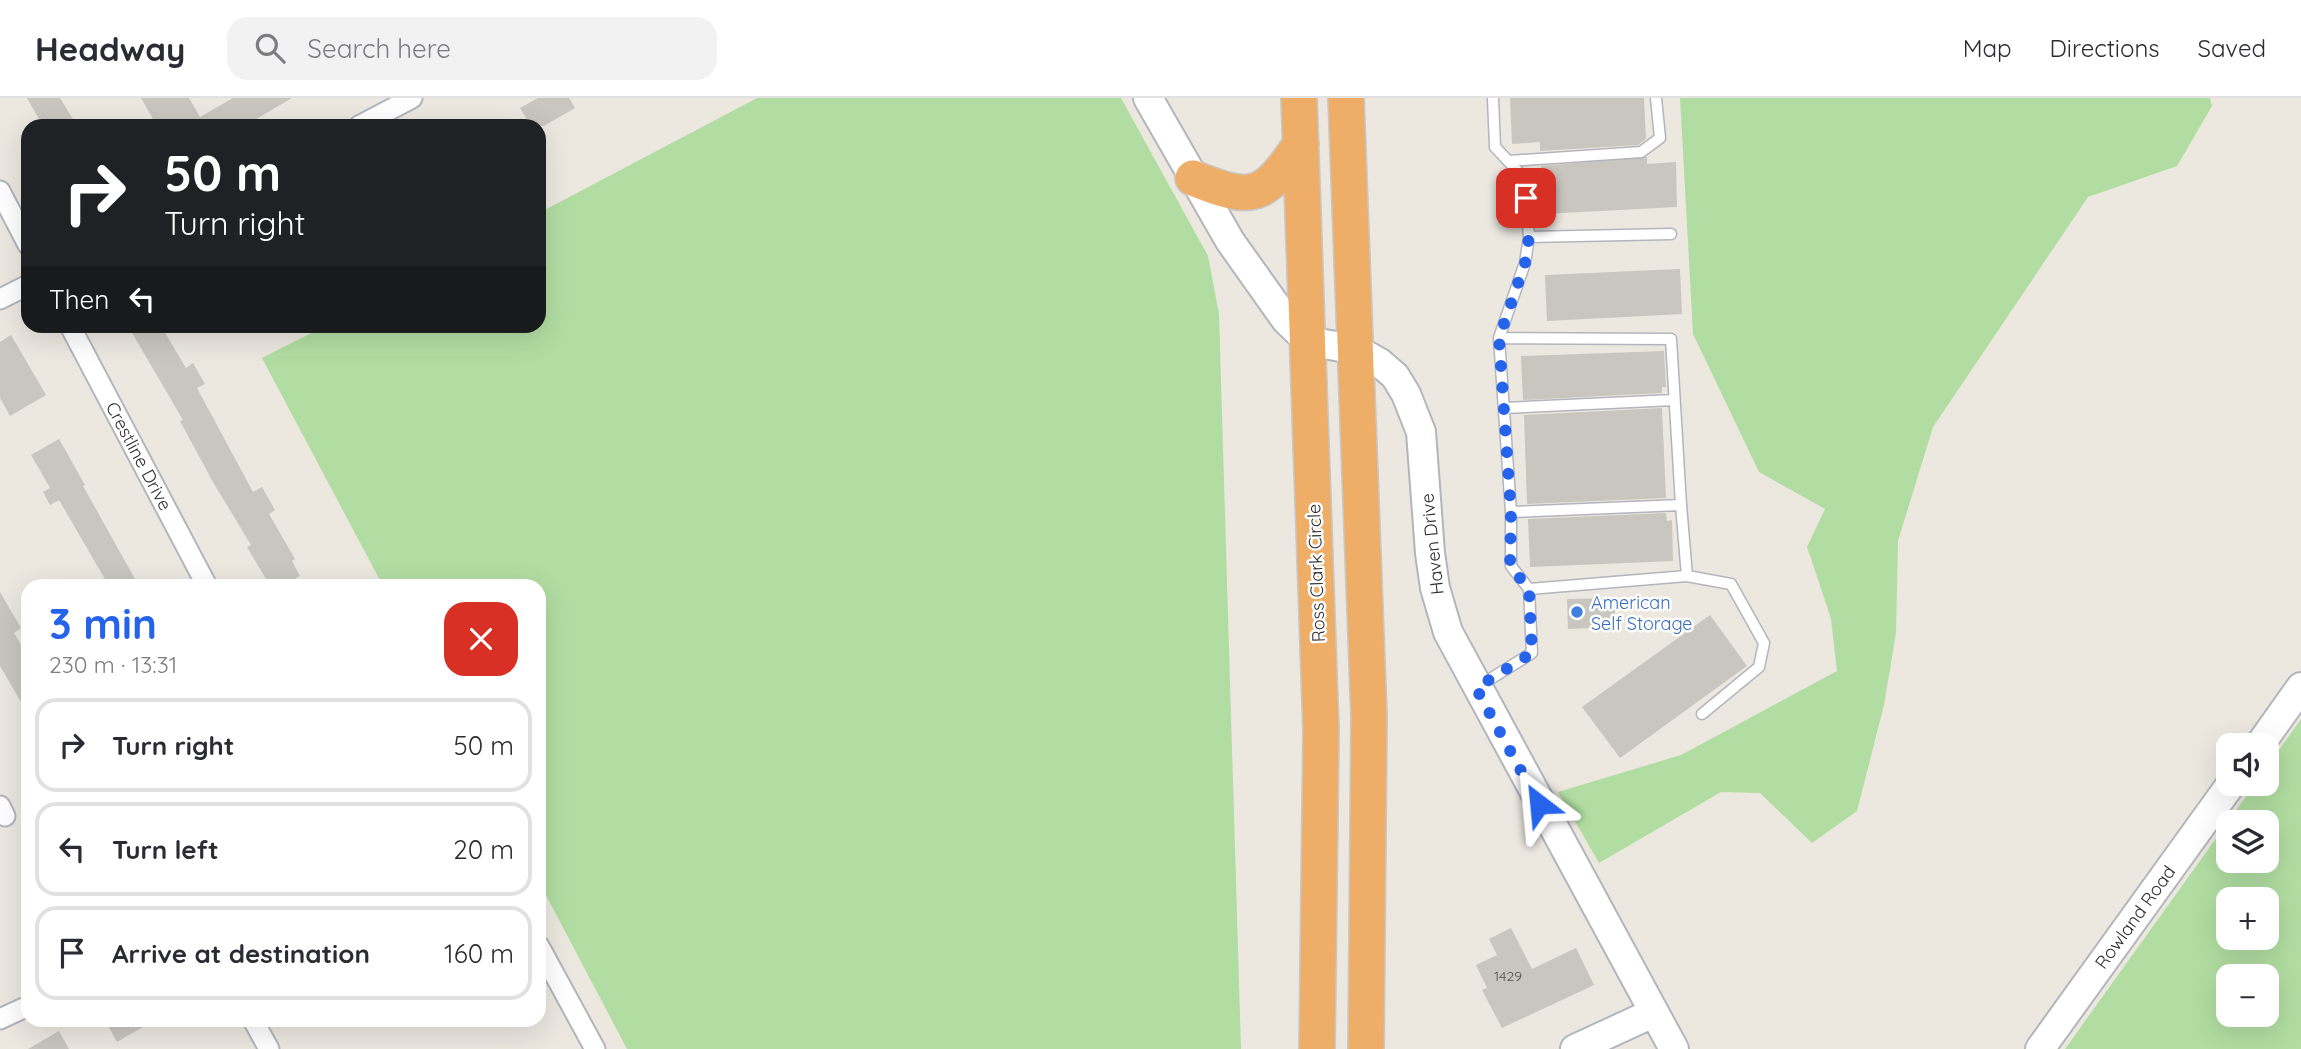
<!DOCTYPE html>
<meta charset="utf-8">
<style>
:root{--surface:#fff;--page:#f2f2f3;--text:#2b2b33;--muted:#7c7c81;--line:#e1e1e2;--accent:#2563eb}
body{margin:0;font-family:Quicksand,sans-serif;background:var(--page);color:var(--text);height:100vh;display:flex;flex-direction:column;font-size:26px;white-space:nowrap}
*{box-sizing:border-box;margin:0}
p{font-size:23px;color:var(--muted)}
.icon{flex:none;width:38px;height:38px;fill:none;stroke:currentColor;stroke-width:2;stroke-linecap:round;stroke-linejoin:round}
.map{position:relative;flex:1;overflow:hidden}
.panel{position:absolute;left:21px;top:481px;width:525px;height:448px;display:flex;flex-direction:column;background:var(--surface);border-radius:21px;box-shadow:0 7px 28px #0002}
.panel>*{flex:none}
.banner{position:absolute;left:21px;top:21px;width:525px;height:214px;border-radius:21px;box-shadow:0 7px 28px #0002;background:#202124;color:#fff;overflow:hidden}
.fabs{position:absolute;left:2216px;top:635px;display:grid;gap:14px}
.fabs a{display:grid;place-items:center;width:63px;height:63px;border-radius:14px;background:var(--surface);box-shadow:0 7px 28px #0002;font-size:35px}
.pin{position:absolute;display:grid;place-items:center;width:60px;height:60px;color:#fff;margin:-30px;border-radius:14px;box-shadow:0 4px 10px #0006}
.me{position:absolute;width:77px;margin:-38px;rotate:331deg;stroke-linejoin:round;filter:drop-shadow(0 0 5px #0008)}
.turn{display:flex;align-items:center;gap:24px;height:147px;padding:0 28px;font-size:32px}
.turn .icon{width:91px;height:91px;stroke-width:2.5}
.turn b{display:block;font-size:49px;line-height:60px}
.then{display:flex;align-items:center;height:66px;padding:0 28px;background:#0003;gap:14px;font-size:26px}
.round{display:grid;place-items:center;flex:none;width:74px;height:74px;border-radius:21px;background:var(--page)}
.summary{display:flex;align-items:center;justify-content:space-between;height:119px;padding:0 28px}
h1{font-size:42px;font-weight:700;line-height:52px;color:var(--accent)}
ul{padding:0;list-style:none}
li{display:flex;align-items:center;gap:21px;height:94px;margin:0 14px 10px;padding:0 14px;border:4px solid var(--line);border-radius:21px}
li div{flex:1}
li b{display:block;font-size:26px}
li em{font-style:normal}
header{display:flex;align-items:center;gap:42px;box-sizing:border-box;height:98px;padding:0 35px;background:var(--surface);border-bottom:2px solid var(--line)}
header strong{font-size:33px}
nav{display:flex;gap:38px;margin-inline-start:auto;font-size:24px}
.search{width:490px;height:63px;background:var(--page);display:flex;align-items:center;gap:18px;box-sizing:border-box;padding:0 24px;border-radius:21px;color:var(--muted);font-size:26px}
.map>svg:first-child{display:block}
.green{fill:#b1dda2;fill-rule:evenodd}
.building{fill:#c8c6be}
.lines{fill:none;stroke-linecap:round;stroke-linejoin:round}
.lane-casing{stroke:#b3b4be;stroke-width:13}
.street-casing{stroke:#b3b4be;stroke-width:23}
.secondary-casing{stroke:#b3b4be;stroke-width:32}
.highway-casing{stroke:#c8c8c8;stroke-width:38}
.lane{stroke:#fff;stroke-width:10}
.street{stroke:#fff;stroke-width:19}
.secondary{stroke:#fff;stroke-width:28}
.highway{stroke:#eeae68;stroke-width:35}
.route{stroke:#2563eb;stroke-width:12;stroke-dasharray:0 21.6}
.shop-dot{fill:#3f7fe0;stroke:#fff;stroke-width:2.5}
.labels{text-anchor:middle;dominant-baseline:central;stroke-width:5;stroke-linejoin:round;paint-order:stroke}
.number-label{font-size:14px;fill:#535250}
.street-label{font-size:18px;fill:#2c2c2c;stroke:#fff}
.shop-label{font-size:18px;fill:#366cbe;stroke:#fff;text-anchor:start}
</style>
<header>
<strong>Headway</strong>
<div class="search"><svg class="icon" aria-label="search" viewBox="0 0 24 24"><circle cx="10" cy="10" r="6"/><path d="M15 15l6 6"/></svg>Search here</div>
<nav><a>Map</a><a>Directions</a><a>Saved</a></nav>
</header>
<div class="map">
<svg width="2301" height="951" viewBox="0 0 2301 951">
<rect width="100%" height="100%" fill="#ece8e0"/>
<path class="green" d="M757 0H1121L1208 158 1219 216 1241 951H627L539 784V488H383L262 260 325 228H539V115Z
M1680 0H2210L2212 8 2177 68 2088 99 1933 329 1898 443 1896 535 1884 607 1857 713 1812 745 1760 695 1721 694 1599 765 1558 694 1681 657 1837 573 1831 521 1807 449 1825 411 1759 374 1693 236Z
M2301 621V951H2065L2255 686H2266V670ZM2228 724H2266V763H2228ZM2228 802H2266V840H2228ZM2228 878H2266V917H2228Z"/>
<path class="building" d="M27 0H60L77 28H43Z
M141 0H189L200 19 233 0H292L244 28H157Z
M538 0H569L575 10 544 28H531L520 10Z
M1510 0H1644L1646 41 1638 47 1540 53V44L1512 46Z
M1647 59V66L1676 64 1677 109 1543 116 1541 68Z
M1680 171 1682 216 1547 223 1545 177Z
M128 228H161L186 270 193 265 205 286 197 290 253 394 262 389 275 412 269 416 295 461 292 463 300 478 282 488H270L247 449 251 447 213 384 180 323 183 322Z
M11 237 46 297 10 318 0 300V244Z
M1664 253 1666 289H1662V295L1523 302 1521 258Z
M1662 310 1666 400 1527 406 1524 317Z
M59 341 85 387 83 388 139 488H109L59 402 50 407 43 394 50 390 31 357Z
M1666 415 1667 423 1672 422 1673 463 1530 469 1528 421Z
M0 494 21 530 14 535 28 559V616L0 568Z
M1615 500V529L1568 531 1567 501Z
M1710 517 1747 568 1620 660 1582 609Z
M1511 830 1532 871 1576 850 1594 887 1502 930 1482 892 1487 890 1476 867 1497 857 1489 841Z
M105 922H155L117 944Z
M59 933 69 951H28Z"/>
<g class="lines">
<g class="lane-casing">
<path id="lane" d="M1509 63 1641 54 1660 40 1656 0
M1529 139 1671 136
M1499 240 1671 241 1681 407 1511 414
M1505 310 1674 302
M1681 407 1687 478 1731 486 1764 545 1759 569 1702 616
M1529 491 1687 478
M1479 588 1532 555 1529 491 1511 468V414L1499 240 1525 165 1529 139 1525 81 1495 49 1493 0"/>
</g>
<g class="street-casing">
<path id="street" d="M359 28 412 0
M0 93 28 147
M0 201 28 187
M70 228 207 488
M0 708 5 718
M539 848 595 951
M0 921 28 908
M253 922 269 951"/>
</g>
<g class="secondary-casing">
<path id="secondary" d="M1148 0 1230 143 1286 222 1308 243 1357 252 1380 265 1395 278 1406 296 1421 334 1430 455 1435 490 1448 534 1674 951
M2259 648 2301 589
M1575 951 1653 915
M2040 951 2231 686"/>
</g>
<g class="highway-casing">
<path id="highway" d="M1299 0 1321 633 1317 951
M1346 0 1369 619 1366 951
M1193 80C1254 105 1264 100 1301 46"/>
</g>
<use href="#lane" class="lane"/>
<use href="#street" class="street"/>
<use href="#secondary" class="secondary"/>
<use href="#highway" class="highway"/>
</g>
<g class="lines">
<path class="route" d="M1526 100 1529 139 1525 165 1499 240 1511 414 1510 468 1529 491 1532 555 1476 590 1539 706"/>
</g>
<circle class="shop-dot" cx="1577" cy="514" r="7"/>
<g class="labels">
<g class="number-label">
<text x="1508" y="878">1429</text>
</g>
<g class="street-label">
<text transform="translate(139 358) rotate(62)">Crestline Drive</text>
<text transform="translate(1432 446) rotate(-96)">Haven Drive</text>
<text transform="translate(1316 475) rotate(-92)">Ross Clark Circle</text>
<text transform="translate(2135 819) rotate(-54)">Rowland Road</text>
</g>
<g class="shop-label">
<text x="1591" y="504">American<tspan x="1591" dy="21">Self Storage</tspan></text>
</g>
</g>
</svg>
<div class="fabs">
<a><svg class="icon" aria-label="sound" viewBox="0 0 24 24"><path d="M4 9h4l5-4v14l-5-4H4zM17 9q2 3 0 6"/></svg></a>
<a><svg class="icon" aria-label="layers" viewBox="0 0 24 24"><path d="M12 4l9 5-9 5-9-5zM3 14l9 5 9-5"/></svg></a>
<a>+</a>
<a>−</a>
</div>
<div class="pin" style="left:1526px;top:100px;background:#d93025"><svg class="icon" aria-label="arrive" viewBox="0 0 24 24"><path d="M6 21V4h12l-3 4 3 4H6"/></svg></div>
<svg class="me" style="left:1539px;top:706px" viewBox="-20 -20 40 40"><path d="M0-17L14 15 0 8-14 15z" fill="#2563eb" stroke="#fff" stroke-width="4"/></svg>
<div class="banner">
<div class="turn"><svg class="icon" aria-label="right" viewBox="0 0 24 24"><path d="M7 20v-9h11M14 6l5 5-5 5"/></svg><div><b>50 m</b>Turn right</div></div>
<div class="then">Then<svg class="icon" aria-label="left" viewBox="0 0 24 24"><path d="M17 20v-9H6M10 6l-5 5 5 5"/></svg></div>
</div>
<section class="panel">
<div class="summary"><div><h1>3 min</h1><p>230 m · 13:31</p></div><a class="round" style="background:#d93025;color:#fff"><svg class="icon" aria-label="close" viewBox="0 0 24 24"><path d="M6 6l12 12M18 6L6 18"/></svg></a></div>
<ul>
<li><svg class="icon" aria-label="right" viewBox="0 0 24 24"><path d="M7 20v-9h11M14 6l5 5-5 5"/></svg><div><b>Turn right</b></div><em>50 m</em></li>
<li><svg class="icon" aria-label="left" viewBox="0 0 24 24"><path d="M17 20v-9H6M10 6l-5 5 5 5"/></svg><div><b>Turn left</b></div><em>20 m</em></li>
<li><svg class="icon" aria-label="arrive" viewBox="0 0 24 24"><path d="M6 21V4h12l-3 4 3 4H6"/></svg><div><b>Arrive at destination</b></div><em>160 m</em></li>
</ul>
</section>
</div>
